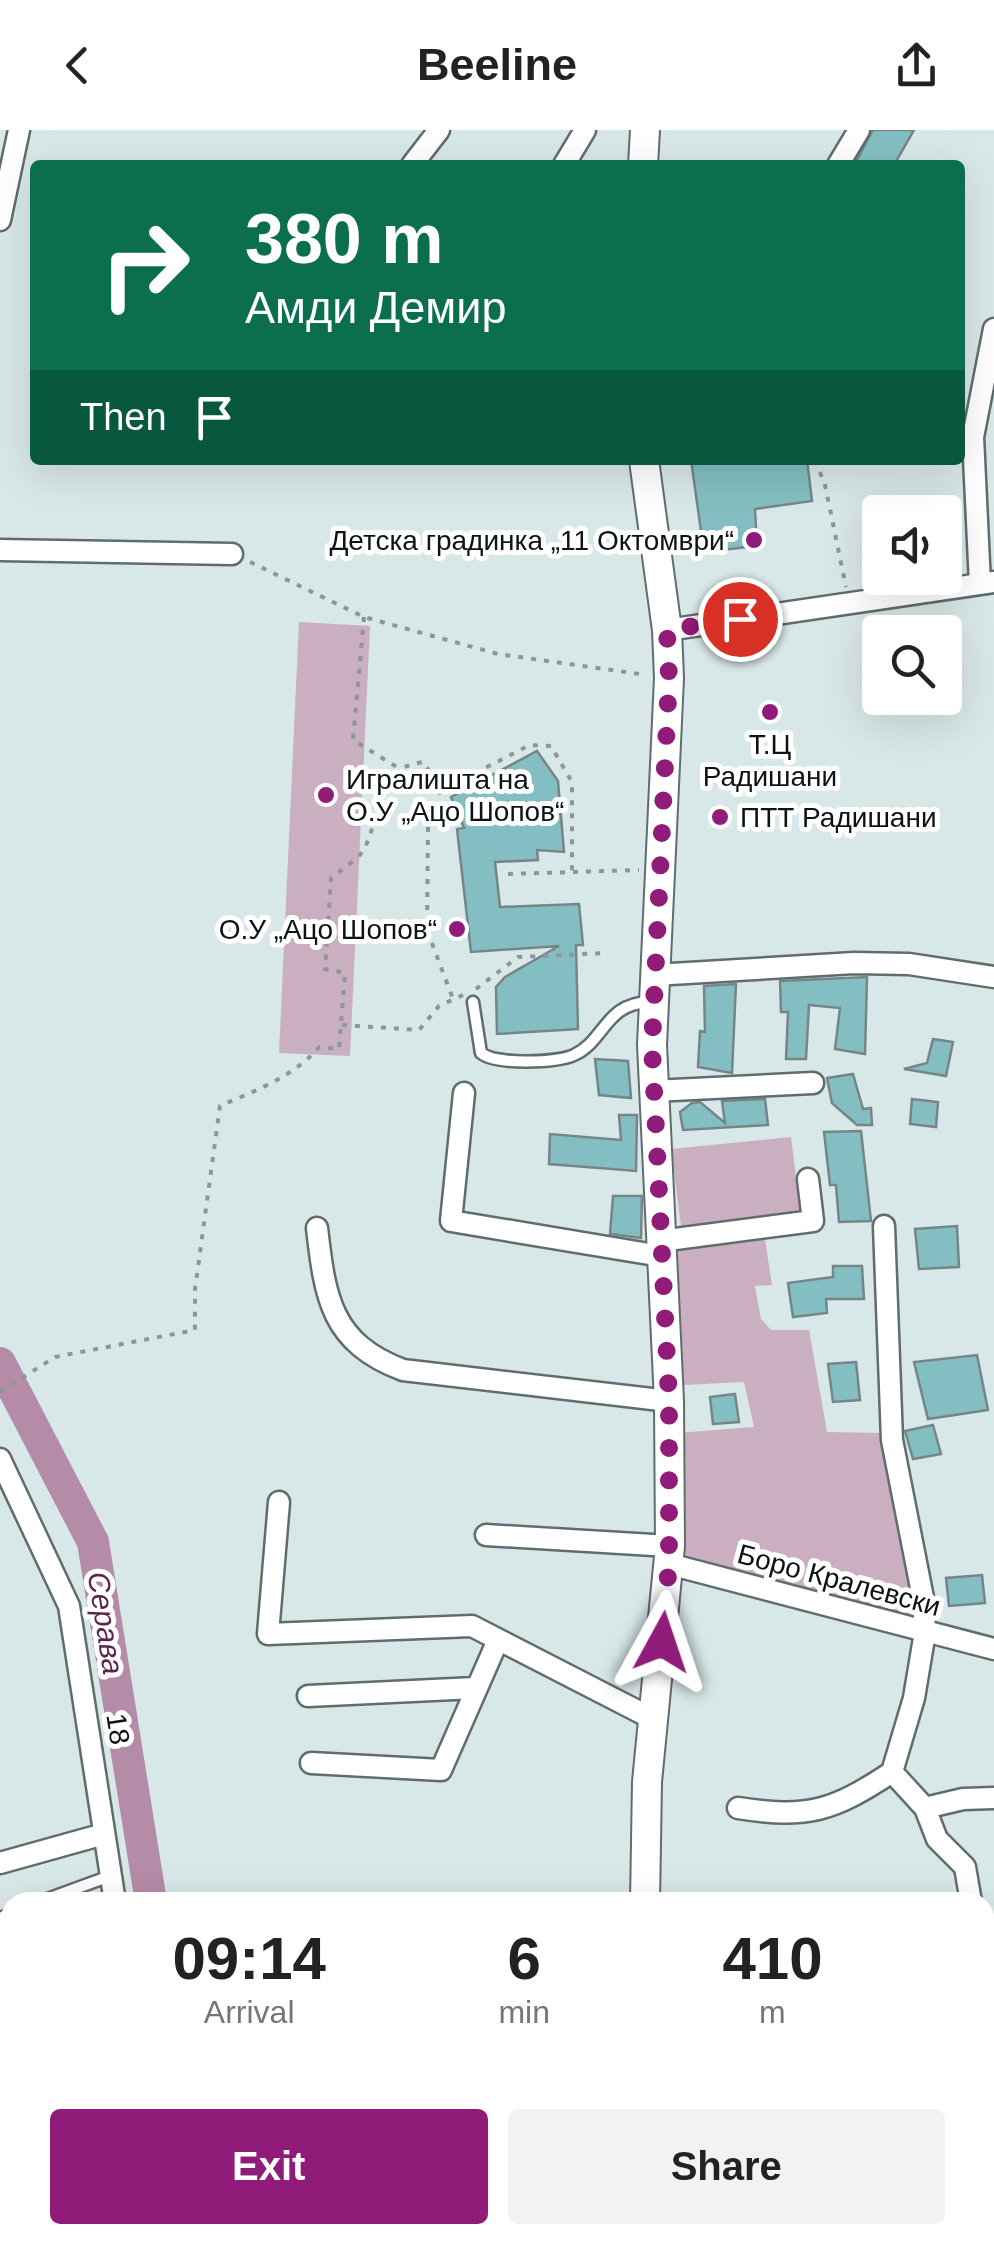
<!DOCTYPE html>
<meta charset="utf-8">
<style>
:root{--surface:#fff;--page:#f2f2f2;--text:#222;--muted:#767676;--accent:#911b79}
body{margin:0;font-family:Arial,sans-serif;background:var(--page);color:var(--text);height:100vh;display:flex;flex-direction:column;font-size:38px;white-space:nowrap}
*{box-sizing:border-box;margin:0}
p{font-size:32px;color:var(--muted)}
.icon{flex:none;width:55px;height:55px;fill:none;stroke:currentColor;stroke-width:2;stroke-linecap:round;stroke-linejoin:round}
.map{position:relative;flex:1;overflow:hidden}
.side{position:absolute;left:0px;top:1762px;width:995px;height:352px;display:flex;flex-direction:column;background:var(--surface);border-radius:30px 30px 0 0;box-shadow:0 10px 40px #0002}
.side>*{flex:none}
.banner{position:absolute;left:30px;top:30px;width:935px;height:305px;border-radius:10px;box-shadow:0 10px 40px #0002;background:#0b6e4f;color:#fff;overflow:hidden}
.controls{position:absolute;left:862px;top:365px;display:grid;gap:20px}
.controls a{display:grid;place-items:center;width:100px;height:100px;border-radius:10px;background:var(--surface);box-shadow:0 10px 40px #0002;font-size:50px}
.pin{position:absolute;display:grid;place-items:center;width:85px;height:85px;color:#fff;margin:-42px;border:5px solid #fff;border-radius:50%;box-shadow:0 2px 10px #0007}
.me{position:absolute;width:110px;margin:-55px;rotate:5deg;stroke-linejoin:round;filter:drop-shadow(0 0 8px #0008)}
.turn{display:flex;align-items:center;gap:35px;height:210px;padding:0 50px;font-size:45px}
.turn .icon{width:130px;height:130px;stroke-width:2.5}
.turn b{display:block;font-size:70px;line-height:85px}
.then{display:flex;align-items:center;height:95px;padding:0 50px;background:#0003;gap:20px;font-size:38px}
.eta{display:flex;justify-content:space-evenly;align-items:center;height:170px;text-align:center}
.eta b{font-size:60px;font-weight:700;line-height:70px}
.primary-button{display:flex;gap:20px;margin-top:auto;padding:20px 50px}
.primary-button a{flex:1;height:115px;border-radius:10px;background:var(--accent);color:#fff;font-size:40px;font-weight:700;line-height:115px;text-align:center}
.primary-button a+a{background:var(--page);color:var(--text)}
header{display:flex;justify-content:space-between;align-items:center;height:130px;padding:0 50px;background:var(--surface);font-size:45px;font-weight:700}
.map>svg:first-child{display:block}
.green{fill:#caafc1}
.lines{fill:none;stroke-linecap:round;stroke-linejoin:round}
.river{stroke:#b58ca8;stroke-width:32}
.building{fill:#83bfc2;stroke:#788586;stroke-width:2.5}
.lane-casing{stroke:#606d6e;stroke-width:15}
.street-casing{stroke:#606d6e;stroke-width:25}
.secondary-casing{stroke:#606d6e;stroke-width:32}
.path{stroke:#8b9696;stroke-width:4;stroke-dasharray:5 8;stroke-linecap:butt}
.lane{stroke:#fff;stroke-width:10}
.street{stroke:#fff;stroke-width:20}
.secondary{stroke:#fff;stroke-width:28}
.route{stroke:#911b79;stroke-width:18;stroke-dasharray:0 32.4}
.poi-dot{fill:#911b79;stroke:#fff;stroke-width:4}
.labels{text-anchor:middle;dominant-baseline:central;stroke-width:10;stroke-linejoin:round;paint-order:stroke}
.poi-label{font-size:28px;fill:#0d1212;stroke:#fff;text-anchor:end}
.street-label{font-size:28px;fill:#0d1212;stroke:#fff}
.water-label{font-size:30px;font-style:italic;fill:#5a264d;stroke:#fff}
</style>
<header><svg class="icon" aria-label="back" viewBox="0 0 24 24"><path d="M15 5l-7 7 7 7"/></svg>Beeline<svg class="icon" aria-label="share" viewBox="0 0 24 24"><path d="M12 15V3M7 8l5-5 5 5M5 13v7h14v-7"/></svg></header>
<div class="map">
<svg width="994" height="2114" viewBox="0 0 994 2114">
<rect width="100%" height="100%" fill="#d8e7e8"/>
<path class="green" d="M299 492 370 496 350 926 279 923Z
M791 1007 801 1087 682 1103 671 1019Z
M764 1103 772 1155 755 1156 761 1189 771 1200H809L827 1302 880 1303 914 1488 684 1429 677 1303 754 1297 744 1252 684 1255 669 1119Z"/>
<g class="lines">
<path class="river" d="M0 1233 93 1412 151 1772
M207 2105 215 2114"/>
</g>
<path class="building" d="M873 0H914L894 35H854Z
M691 330H807L812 371 755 379 757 416 704 422Z
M537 621 558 651 564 722 537 720 538 730 495 732 500 777 579 774 583 815H576L578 899 497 904 496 857 505 847 559 816 471 822 457 699 464 698 451 667Z
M867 847 865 924 835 919 840 878 809 875 806 929H786L788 882H781L780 851Z
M736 854 732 943 698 937 700 901 705 902 704 856Z
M933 909 953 912 946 946 904 939 927 933Z
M595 929 628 931 631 968 599 965Z
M853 944 863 979 871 978 872 995H857L832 973 827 948Z
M765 969 768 995 683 1000 680 982 692 973 700 972 725 993 722 971Z
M912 969 938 972 936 997 910 994Z
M619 985H637L636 1041 549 1034 550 1004 621 1010Z
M861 1001 871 1091 839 1092 836 1055H830L824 1002Z
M613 1066H642L641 1108 610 1104Z
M957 1096 959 1137 919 1139 915 1099Z
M833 1136H862L864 1169H826L827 1183 793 1187 788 1153 833 1147Z
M977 1225 988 1280 928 1289 914 1232Z
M856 1232 860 1270 833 1272 828 1234Z
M735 1264 739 1292 713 1294 710 1267Z
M933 1295 941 1324 913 1329 905 1301Z
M982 1445 985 1473 949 1476 946 1448Z"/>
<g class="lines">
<g class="lane-casing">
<path id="lane" d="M473 872 481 923C496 935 556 933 574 925 605 911 605 873 650 872
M39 1772 110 1746
M0 1788 10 1784"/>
</g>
<g class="street-casing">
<path id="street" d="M412 35 439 0
M564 35 585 0
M838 35 859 0
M0 90 19 0
M0 420 232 424
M980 454 973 307 994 199
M667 500 994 452
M654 845 854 833 909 834 994 847
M653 961 813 953
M464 963 451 1091 661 1126
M884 1096 892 1310 923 1468 925 1502 914 1568 892 1642 925 1678 937 1709 965 1737 971 1772
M317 1098C325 1168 331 1213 403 1240L669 1271
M660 1111 813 1091 808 1049
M0 1329 69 1476 115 1772
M279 1372 268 1504 472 1496 655 1590
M486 1405 670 1416
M669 1434 994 1519
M308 1566 475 1558
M311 1633 441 1640 498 1510
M738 1678C808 1689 833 1681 892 1642
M925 1678 963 1669 994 1668
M0 1733 104 1704
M0 1956 10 1952
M163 2105 165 2114
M430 2114 469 2105"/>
</g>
<g class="secondary-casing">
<path id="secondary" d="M643 35 645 0
M644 330 667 500 669 548 652 915 669 1271 670 1416 647 1652 645 1772
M653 2105 654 2114"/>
</g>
<path class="path" d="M815 330 825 355 846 457
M250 432 364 487 498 524 647 545
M364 487 353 610 400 639
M440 661 530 615 551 616 572 652V742
M508 744 639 740
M476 859 518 827 606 823
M342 895 419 900 439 876 463 865
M0 1262 55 1227 195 1200V1159L220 976C254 961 294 947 319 917L339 919 345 843 325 839 331 748C340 740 355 732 362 722 385 687 365 640 424 632L440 661 428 696 427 800 453 869"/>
<use href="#lane" class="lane"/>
<use href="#street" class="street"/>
<use href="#secondary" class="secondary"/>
</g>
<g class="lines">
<path class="route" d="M662 1512 669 1434V1270L652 916 669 548 667 500 740 489"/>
</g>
<g class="poi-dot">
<circle cx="754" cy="410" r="10"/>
<circle cx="770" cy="582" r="10"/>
<circle cx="326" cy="665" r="10"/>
<circle cx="720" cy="687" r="10"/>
<circle cx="457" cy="799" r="10"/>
</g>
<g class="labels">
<g class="poi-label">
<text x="734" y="410">Детска градинка „11 Октомври“</text>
<text x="770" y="614" text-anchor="middle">Т.Ц<tspan x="770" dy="32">Радишани</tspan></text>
<text x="346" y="649" text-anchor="start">Игралишта на<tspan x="346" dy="32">О.У „Ацо Шопов“</tspan></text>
<text x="740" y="687" text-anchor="start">ПТТ Радишани</text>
<text x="437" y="799">О.У „Ацо Шопов“</text>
</g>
<g class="street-label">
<text transform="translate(839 1450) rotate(15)">Боро Кралевски</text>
<text transform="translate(118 1599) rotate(81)">18</text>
</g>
<g class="water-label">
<text transform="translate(106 1493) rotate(81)">Серава</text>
</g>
</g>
</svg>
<div class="controls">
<a><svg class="icon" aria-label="sound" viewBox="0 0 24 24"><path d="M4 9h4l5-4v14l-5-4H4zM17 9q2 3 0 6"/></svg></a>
<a><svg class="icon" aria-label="search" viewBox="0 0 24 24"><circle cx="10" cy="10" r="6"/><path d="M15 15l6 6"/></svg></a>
</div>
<div class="pin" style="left:740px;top:489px;background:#d93025"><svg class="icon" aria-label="arrive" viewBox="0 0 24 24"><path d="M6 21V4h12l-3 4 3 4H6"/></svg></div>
<svg class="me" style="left:662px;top:1512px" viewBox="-20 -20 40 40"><path d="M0-17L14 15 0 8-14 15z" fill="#911b79" stroke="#fff" stroke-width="4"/></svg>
<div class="banner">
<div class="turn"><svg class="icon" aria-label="right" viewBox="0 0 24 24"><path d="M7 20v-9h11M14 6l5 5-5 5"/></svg><div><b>380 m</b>Амди Демир</div></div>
<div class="then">Then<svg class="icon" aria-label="arrive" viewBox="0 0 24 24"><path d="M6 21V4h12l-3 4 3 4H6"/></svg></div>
</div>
<section class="side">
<div class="eta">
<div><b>09:14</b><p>Arrival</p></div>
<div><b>6</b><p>min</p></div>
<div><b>410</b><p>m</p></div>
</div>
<div class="primary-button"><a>Exit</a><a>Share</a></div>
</section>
</div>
